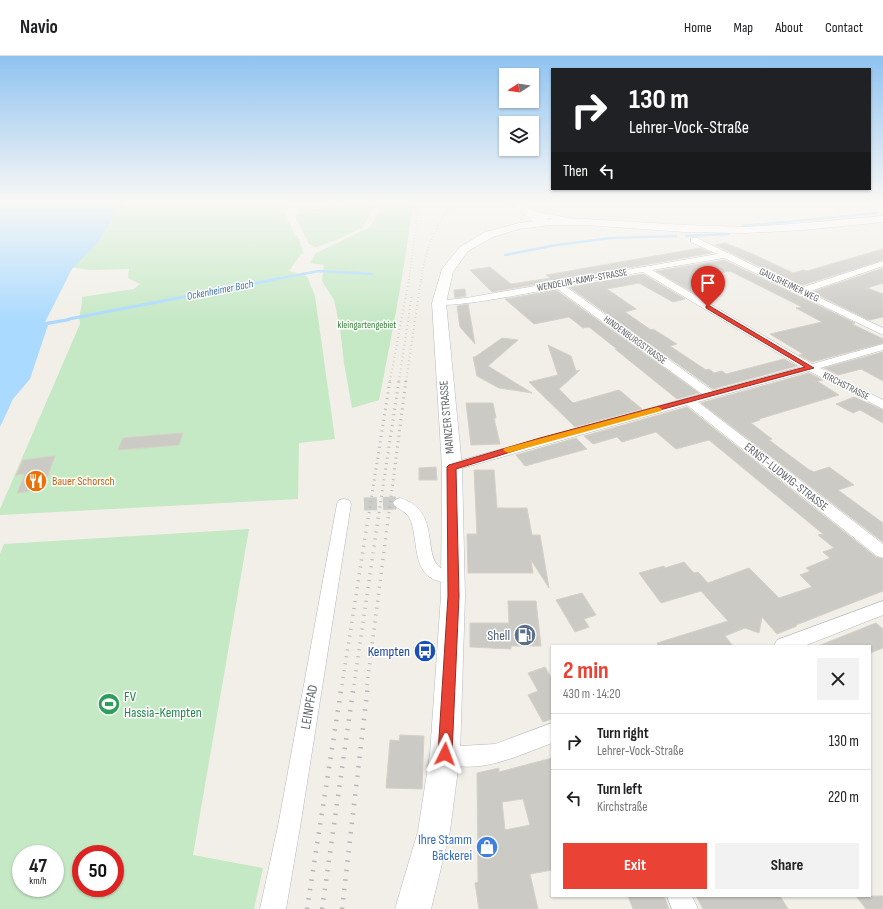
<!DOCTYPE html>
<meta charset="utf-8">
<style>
:root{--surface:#fff;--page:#f2f2f2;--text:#202124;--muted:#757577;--line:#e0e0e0;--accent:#ea4335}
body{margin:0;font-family:"Sofia Sans Condensed",sans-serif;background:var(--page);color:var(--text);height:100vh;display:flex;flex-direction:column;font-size:15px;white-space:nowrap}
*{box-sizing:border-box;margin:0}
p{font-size:13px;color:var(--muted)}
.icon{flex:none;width:22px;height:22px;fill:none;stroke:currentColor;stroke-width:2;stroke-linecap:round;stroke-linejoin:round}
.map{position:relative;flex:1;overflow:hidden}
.drawer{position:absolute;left:551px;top:589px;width:320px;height:252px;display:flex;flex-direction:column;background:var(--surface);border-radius:0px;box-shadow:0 1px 3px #0004}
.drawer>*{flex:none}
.banner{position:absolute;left:551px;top:12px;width:320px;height:122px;border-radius:0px;box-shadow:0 1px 3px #0004;background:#202124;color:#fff;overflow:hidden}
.needle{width:26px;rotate:258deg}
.buttons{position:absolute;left:499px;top:12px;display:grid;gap:8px}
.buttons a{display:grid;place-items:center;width:40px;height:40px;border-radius:0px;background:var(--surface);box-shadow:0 1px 3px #0004;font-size:20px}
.speed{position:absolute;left:12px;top:789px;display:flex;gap:8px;font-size:20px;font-weight:700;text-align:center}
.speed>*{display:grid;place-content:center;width:52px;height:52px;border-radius:50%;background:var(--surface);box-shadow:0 1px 3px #0004;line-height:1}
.speed small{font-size:10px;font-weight:400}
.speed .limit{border:6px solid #d22;background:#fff;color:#111}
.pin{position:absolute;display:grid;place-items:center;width:34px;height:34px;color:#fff;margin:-41px -17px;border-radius:50% 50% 50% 0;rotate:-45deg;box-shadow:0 0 4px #0007}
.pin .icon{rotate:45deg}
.me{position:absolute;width:44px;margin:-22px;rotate:3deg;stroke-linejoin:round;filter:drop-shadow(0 0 3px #0008)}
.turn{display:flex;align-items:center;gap:14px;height:84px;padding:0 12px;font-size:18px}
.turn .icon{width:52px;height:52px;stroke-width:2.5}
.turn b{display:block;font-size:28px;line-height:34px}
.then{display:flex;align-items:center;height:38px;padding:0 12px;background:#0003;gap:8px;font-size:15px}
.round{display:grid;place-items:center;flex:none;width:42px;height:42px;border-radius:0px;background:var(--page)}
.head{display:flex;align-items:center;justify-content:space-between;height:68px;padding:0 12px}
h1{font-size:24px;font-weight:700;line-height:30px;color:var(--accent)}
.cta{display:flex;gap:8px;margin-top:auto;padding:8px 12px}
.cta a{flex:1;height:46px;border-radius:0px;background:var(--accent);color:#fff;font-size:16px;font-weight:700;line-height:46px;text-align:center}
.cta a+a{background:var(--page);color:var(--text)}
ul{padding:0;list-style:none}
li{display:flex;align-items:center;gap:12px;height:56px;padding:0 12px;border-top:1px solid var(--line)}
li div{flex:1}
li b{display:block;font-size:15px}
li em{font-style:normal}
header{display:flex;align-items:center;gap:24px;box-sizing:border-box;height:56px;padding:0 20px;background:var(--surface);border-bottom:1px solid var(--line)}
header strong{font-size:19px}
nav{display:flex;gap:22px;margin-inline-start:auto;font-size:14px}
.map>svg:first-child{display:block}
.green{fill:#c5e8c5;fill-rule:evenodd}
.water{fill:#aadaff}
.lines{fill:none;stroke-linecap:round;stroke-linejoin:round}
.stream-far1{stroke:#aadaff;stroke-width:2.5}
.stream{stroke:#aadaff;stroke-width:3}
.building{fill:#cccac5;stroke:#d6d1c6;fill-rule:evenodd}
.street-tunnel{stroke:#ccccc8;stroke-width:13;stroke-dasharray:13 6;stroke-linecap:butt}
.street-casing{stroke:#b5b8bc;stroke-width:1}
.secondary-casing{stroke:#b6babf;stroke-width:1}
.street{fill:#fff;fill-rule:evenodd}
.secondary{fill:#fff;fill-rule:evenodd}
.rail-far4{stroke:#b6b7b8;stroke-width:1.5;stroke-dasharray:0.5 2.5;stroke-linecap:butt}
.rail-far3{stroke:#b6b7b8;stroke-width:2;stroke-dasharray:0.5 3.5;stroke-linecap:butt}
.rail-far2{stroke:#b6b7b8;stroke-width:3;stroke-dasharray:1 4.5;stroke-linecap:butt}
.rail-far1{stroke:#b6b7b8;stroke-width:3.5;stroke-dasharray:1 6;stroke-linecap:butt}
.rail{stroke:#b6b7b8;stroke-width:4.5;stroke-dasharray:1.5 8;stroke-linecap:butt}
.route{fill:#ea4335;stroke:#982c22}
.slow{fill:#f59e0b}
.labels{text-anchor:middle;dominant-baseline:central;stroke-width:3;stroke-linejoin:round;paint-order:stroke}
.far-street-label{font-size:10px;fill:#5f6368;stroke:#fff}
.far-park-label{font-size:10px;fill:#348238;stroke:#fff}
.far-water-label{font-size:11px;font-style:italic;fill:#4174aa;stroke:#fff}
.street-label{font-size:12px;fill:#5f6368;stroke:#fff}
.food-label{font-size:12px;fill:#c56008;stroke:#fff;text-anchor:start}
.near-service-label{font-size:14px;fill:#4e5e75;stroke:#fff;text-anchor:end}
.near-transit-label{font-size:14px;fill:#164399;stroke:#fff;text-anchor:end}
.near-leisure-label{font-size:14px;fill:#27864d;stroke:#fff;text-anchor:start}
.near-street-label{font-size:14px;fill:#5f6368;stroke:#fff}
.near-shop-label{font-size:14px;fill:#366cbe;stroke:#fff;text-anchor:end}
</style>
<header>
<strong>Navio</strong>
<nav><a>Home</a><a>Map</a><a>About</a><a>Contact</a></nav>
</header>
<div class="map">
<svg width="883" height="853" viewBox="0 0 883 853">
<rect width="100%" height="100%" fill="#f1efe8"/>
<path class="green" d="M0 146H280L295 180 297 179 304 198H301L289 215 307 220 315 240 335 383 299 387 298 443 0 459V453L80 268C78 258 83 251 82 241L134 233 140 228 128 222 129 213 90 214 70 211Z
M386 146H413C405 212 392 278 379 344L352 352 344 307 340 272 334 244 322 225 324 209 310 207 316 197 369 172Z
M375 148 363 171 339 183 316 191 309 188 295 160 300 154Z
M249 473 193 799 263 812 254 853H0V498L4 488ZM21 798H55V832H21ZM81 798H115V832H81Z"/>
<path class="water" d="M0 146H126L116 156 99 185 72 213 45 266 69 262 70 265 48 269 30 323 13 343 0 371Z"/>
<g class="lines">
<path class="stream-far1" d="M743 170 877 157
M686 180 729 178
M505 199 556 189 611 182 676 180
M271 224 319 215 372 218"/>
<path class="stream" d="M69 263 277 223"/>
</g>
<path class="building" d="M725 187 755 199 793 217 803 214 807 215 883 193V204L800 230 715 189Z
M700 192 712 197 492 236 470 214 490 211 511 228 551 222 546 219Z
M724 204 855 267 852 268 883 283V287L812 306 799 299 803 298 770 278 822 266 796 252 802 251 730 215 690 223 714 237 699 240 656 215Z
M883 212V227L867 232 883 238V261L869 264 812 236Z
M643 218 685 243 673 246 639 227 607 233 636 253 625 256 651 274 653 273 677 288 670 290 706 314 709 313 714 317 722 315 726 318 784 303 797 310 713 333 569 231Z
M465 233 466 240 455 242 454 234Z
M556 234 699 337 677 343 615 293H617L589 271 583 272 569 261 534 268 505 243Z
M468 248 475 288 460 271 457 250Z
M502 282 518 284 488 310 532 337 499 332 477 320 473 301H475Z
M548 289 571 300 576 315 580 314 559 333 573 347 619 334 642 353 575 371 529 326 558 319Z
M883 296V325L861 313 838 319 824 312Z
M809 317 823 324 817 325 839 339 759 363 760 364 751 367 772 383 769 384 808 413 814 416 829 411 854 429 838 434 883 467V486L701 347Z
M854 341 883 354V367L860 354 853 357 836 348Z
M466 347H493L496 362H494L500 388 471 389Z
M687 351 876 501 883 503V535L796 569 797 570 777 578 762 561 759 577 745 572 725 580 733 590H658L657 587 728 565 701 535 661 547 639 517 664 510 665 512 684 506 694 517 698 516 708 527 749 512 779 542 812 531 800 519 810 515 806 512 830 502 823 496 834 492 818 479 823 478 709 384 676 393 656 376 622 386 617 381 593 388 584 380Z
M183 377 179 389 118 394 123 382Z
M576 382 587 393 525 410 516 399Z
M55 400 44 430 35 431 33 435 17 437 25 418 16 419 23 404Z
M436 411 437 424H419V412Z
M474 414H494L497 452H527L532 479H540L549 532 531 504 533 517H468L467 478H477Z
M582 537 596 559 584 563 589 571 575 576 556 544Z
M508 545H536L541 590H511V593L470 591V567H509Z
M876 567 883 573V592L870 597V590H818Z
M545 611 552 623V663L543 666 528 639 538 635 528 617Z
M400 679 424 680 422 733 386 732 390 684 399 685Z
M552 702V814L530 818 538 853H479L475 827 478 826 477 717 499 712V716ZM523 743 530 769 505 774 502 746Z
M628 840H664L669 853H633Z
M696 840H780L788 853H703Z
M856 840H883V853H866Z"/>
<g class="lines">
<path class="street-tunnel" d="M364 448 400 447"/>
<g class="street-casing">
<path id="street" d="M506 146H514L538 156 579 164 583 166 579 168 547 162V167L537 169 518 152Z
M873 146 883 147V151Z
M691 182H697L800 232 883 205V210L808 236 883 272V279L724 202 652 214 812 308 883 288V294L820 312 883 344V353L809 315 698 346 883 488V502L877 500 687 349 452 415 447 414 445 411 447 408 702 338 556 232C539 235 442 255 434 247L436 245 466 242 717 198 691 186ZM643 216 801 311 713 335 565 230Z
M400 442C444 455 419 503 444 514 448 516 454 516 459 517L461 522 459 527C452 529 445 528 438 525 411 517 419 483 410 463 407 455 397 454 393 447L395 444Z
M344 443 349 444 351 448 301 765 286 853H260L279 765 337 448 339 444Z
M883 545V559L804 590H774L777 584Z
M552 667V687C517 700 476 721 438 705L434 698 438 691 445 688 460 690 495 688Z
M667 840H692L698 853H672Z"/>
</g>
<g class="secondary-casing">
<path id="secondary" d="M883 160V166L804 174 746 177 685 176 585 169H551L519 173 493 181 468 195 453 216 446 247 462 411 465 540 460 698 450 775 431 853H395L418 775 430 698 441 540 442 411 432 247 442 213 460 191 485 176 519 167 551 163H585L685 169 746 171 804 167Z"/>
</g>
<use href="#street" class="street"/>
<use href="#secondary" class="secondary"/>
<path class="rail-far4" d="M409 224 419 146
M421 224C426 190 434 174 454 146"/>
<path class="rail-far3" d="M390 325 409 223
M399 325 412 238
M406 325 421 223"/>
<path class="rail-far2" d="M369 457 390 324
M379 457 399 324
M389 457 406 324"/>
<path class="rail-far1" d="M342 629 369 456
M354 629 379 456
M367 629 389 456"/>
<path class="rail" d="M307 853 342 628
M322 853 354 628
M342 853 368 628"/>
</g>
<linearGradient id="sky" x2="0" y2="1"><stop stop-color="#8fc3f1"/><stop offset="0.55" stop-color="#f9f8f5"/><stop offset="1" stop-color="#f9f8f5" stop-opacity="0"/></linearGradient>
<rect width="883" height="265" fill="url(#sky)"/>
<path class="route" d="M708 249 814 312 546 385 456 413 459 540 452 698 450 703 445 705 440 703 438 698 448 540 447 411 449 409 540 382 805 311 706 252V250Z"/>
<path class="slow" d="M658 351 662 353 661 355 508 397 503 394 505 392Z"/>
<defs>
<g id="restaurant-disc" transform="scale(1.15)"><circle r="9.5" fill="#e8710a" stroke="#fff"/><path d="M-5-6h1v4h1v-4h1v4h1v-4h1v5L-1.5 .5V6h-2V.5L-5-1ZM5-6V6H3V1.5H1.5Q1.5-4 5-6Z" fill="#fff"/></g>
<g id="fuel-disc" transform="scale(1.15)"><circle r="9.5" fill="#5c6f8a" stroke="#fff"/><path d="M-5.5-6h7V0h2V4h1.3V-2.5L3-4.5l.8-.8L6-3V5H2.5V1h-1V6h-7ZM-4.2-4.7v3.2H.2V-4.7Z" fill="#fff"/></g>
<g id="bus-disc" transform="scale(1.15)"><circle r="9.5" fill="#1a4fb4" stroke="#fff"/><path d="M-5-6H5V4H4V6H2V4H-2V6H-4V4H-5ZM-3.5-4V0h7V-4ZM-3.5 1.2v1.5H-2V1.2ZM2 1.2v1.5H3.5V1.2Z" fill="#fff"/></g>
<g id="stadium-disc" transform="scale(1.15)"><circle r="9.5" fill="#2e9e5b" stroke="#fff"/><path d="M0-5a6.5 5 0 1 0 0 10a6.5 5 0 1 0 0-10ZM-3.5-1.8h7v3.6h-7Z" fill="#fff"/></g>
<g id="shop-disc" transform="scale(1.15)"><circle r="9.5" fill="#3f7fe0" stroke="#fff"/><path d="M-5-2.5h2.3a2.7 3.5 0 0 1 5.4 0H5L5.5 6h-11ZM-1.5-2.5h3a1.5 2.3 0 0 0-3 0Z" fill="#fff"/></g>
</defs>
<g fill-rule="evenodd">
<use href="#restaurant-disc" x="36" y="425"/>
<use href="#fuel-disc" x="525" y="579"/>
<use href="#bus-disc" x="425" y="595"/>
<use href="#stadium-disc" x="109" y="648"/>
<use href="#shop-disc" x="487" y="791"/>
</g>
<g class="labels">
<g class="far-street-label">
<text transform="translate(582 224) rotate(-10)">WENDELIN-KAMP-STRASSE</text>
<text transform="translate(789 229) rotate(26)">GAULSHEIMER WEG</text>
<text transform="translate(635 284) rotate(36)">HINDENBURGSTRASSE</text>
<text transform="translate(846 330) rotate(27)">KIRCHSTRASSE</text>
</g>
<g class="far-park-label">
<text x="367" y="269">kleingartengebiet</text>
</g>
<g class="far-water-label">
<text transform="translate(220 234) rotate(-11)">Ockenheimer Bach</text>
</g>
<g class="street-label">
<text transform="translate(447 361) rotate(-95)">MAINZER STRASSE</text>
<text transform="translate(786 421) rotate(38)">ERNST-LUDWIG-STRASSE</text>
</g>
<g class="food-label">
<text x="52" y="425">Bauer Schorsch</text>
</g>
<g class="near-service-label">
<text x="510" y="579">Shell</text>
</g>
<g class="near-transit-label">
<text x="410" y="595">Kempten</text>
</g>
<g class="near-leisure-label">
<text x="124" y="640">FV<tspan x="124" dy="16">Hassia-Kempten</tspan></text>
</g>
<g class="near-street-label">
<text transform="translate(309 651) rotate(-80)">LEINPFAD</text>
</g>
<g class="near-shop-label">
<text x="472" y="783">Ihre Stamm<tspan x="472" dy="16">Bäckerei</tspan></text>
</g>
</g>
</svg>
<div class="buttons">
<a><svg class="needle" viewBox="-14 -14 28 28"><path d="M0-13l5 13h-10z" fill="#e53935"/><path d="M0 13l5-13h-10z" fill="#757577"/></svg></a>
<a><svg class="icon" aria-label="layers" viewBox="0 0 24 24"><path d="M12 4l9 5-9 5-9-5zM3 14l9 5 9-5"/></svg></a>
</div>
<div class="speed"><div>47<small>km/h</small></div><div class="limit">50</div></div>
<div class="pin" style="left:708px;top:251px;background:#d93025"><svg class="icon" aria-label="arrive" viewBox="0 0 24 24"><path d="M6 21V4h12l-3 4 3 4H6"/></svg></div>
<svg class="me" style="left:445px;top:698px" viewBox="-20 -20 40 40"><path d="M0-17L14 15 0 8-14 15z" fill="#ea4335" stroke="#fff" stroke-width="4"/></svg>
<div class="banner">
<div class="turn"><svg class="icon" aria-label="right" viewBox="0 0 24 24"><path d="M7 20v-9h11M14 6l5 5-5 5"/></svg><div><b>130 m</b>Lehrer-Vock-Straße</div></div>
<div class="then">Then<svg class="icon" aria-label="left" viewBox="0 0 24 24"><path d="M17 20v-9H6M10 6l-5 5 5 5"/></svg></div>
</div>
<section class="drawer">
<div class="head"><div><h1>2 min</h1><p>430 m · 14:20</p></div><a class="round"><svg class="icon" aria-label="close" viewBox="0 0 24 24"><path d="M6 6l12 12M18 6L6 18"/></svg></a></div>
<ul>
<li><svg class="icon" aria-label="right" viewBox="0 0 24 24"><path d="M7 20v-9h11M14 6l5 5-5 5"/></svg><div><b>Turn right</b><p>Lehrer-Vock-Straße</p></div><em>130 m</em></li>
<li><svg class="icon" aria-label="left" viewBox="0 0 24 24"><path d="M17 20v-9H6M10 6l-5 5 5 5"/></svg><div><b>Turn left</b><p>Kirchstraße</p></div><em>220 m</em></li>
</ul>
<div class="cta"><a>Exit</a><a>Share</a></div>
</section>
</div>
